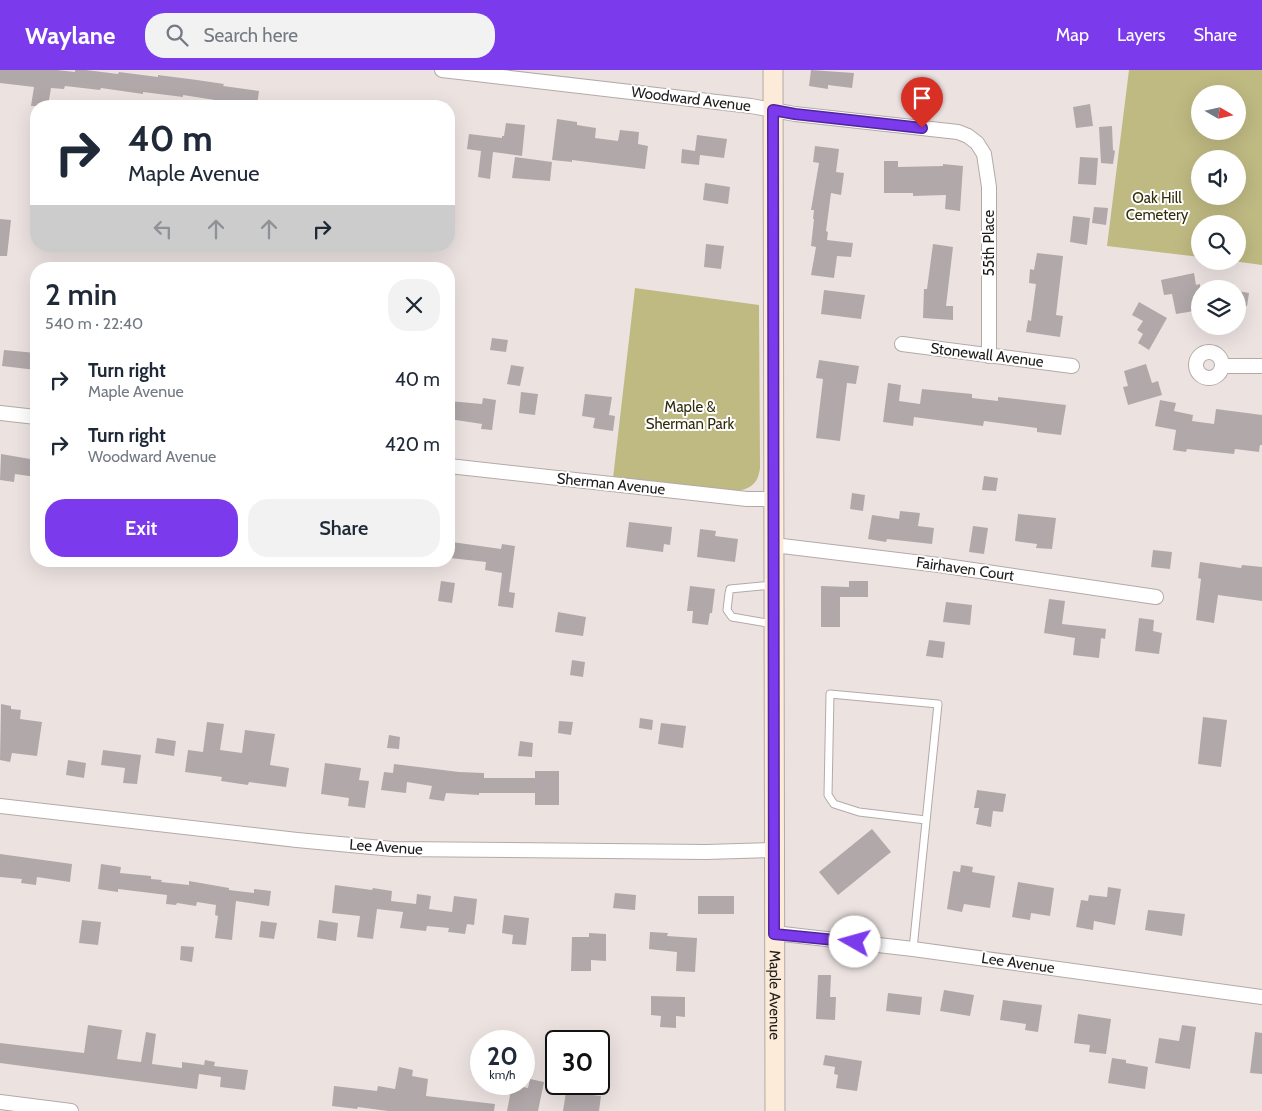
<!DOCTYPE html>
<meta charset="utf-8">
<style>
:root{--surface:#fff;--page:#f2f2f3;--text:#1f2937;--muted:#747a83;--accent:#7c3aed}
body{margin:0;font-family:Cabin,sans-serif;background:var(--page);color:var(--text);height:100vh;display:flex;flex-direction:column;font-size:19px;white-space:nowrap}
*{box-sizing:border-box;margin:0}
p{font-size:16px;color:var(--muted)}
.icon{flex:none;width:28px;height:28px;fill:none;stroke:currentColor;stroke-width:2;stroke-linecap:round;stroke-linejoin:round}
.map{position:relative;flex:1;overflow:hidden}
.sheet{position:absolute;left:30px;top:192px;width:425px;height:305px;display:flex;flex-direction:column;background:var(--surface);border-radius:20px;box-shadow:0 5px 20px #0002}
.sheet>*{flex:none}
.guide{position:absolute;left:30px;top:30px;width:425px;height:152px;border-radius:20px;box-shadow:0 5px 20px #0002;background:#fff;color:var(--text);overflow:hidden}
.needle{width:32px;rotate:99deg}
.controls{position:absolute;left:1191px;top:15px;display:grid;gap:10px}
.controls a{display:grid;place-items:center;width:55px;height:55px;border-radius:50%;background:var(--surface);box-shadow:0 5px 20px #0002;font-size:25px}
.speed{position:absolute;left:470px;top:960px;display:flex;gap:10px;font-size:25px;font-weight:700;text-align:center}
.speed>*{display:grid;place-content:center;width:65px;height:65px;border-radius:50%;background:var(--surface);box-shadow:0 5px 20px #0002;line-height:1}
.speed small{font-size:12px;font-weight:400}
.speed .limit{border:2px solid #111;border-radius:8px;background:#fff;color:#111}
.pin{position:absolute;display:grid;place-items:center;width:42px;height:42px;color:#fff;margin:-51px -21px;border-radius:50% 50% 50% 0;rotate:-45deg;box-shadow:0 0 5px #0007}
.pin .icon{rotate:45deg}
.me{position:absolute;width:55px;margin:-28px;rotate:277deg;stroke-linejoin:round;filter:drop-shadow(0 0 4px #0008)}
.turn{display:flex;align-items:center;gap:18px;height:105px;padding:0 15px;font-size:22px}
.turn .icon{width:65px;height:65px;stroke-width:2.5}
.turn b{display:block;font-size:35px;line-height:42px}
.lanes{display:flex;align-items:center;height:48px;padding:0 15px;background:#0003;justify-content:center;gap:25px;direction:ltr}
.lanes .off{opacity:.35}
.round{display:grid;place-items:center;flex:none;width:52px;height:52px;border-radius:20px;background:var(--page)}
.summary{display:flex;align-items:center;justify-content:space-between;height:85px;padding:0 15px}
h1{font-size:30px;font-weight:600;line-height:38px}
.cta{display:flex;gap:10px;margin-top:auto;padding:10px 15px}
.cta a{flex:1;height:58px;border-radius:20px;background:var(--accent);color:#fff;font-size:20px;font-weight:600;line-height:58px;text-align:center}
.cta a+a{background:var(--page);color:var(--text)}
ul{padding:0;list-style:none}
li{display:flex;align-items:center;gap:15px;height:65px;padding:0 15px}
li div{flex:1}
li b{display:block;font-size:19px}
li em{font-style:normal}
header{display:flex;align-items:center;gap:30px;box-sizing:border-box;height:70px;padding:0 25px;background:var(--accent);color:#fff}
header strong{font-size:24px}
nav{display:flex;gap:28px;margin-inline-start:auto;font-size:18px}
.search{width:350px;height:45px;background:var(--page);display:flex;align-items:center;gap:12px;box-sizing:border-box;padding:0 18px;border-radius:20px;color:var(--muted);font-size:19px}
.map>svg:first-child{display:block}
.green{fill:#bfb982;fill-rule:evenodd}
.building{fill:#b1a8aa}
.lines{fill:none;stroke-linecap:round;stroke-linejoin:round}
.service-casing{stroke:#b3aaa8;stroke-width:9}
.minor-casing{stroke:#b3aaa8;stroke-width:16}
.secondary-casing{stroke:#b3aaa8;stroke-width:21}
.service{stroke:#fff;stroke-width:7}
.minor{stroke:#fff;stroke-width:14}
.secondary{stroke:#fbebd8;stroke-width:19}
.route-casing{stroke:#51269a;stroke-width:12}
.route{stroke:#7c3aed;stroke-width:9}
.labels{text-anchor:middle;dominant-baseline:central;stroke-width:4;stroke-linejoin:round;paint-order:stroke}
.street-label{font-size:15px;fill:#1e1b1a;stroke:#fff}
.park-label{font-size:15px;fill:#312d0a;stroke:#fff}
</style>
<header>
<strong>Waylane</strong>
<div class="search"><svg class="icon" aria-label="search" viewBox="0 0 24 24"><circle cx="10" cy="10" r="6"/><path d="M15 15l6 6"/></svg>Search here</div>
<nav><a>Map</a><a>Layers</a><a>Share</a></nav>
</header>
<div class="map">
<svg width="1262" height="1041" viewBox="0 0 1262 1041">
<rect width="100%" height="100%" fill="#ece3e1"/>
<path class="green" d="M1129 0H1262V195L1233 191H1238V154H1200V187L1107 176ZM1200 24H1238V61H1200ZM1200 89H1238V126H1200Z
M635 218 759 235 760 398C758 415 749 420 733 421L613 408Z"/>
<path class="building" d="M0 0H57L75 2V0H86L118 4 119 2 158 7V5L197 10 224 14 223 16 259 21 257 36H253L183 25V27L143 22V24L101 18 100 20 65 16 64 19 51 18 48 36H31L34 17 0 13Z
M811 0 854 3 852 18 828 15V19L809 16Z
M1090 34 1093 56 1076 58 1073 37Z
M557 49 577 52V55L596 58 595 68 618 71 620 60 639 62 638 74 648 76 645 99 572 90V92L552 90Z
M506 53 525 55 522 86 493 82 490 109 478 107 481 81 467 79 469 64 502 68V66H504Z
M1112 56 1113 80 1115 81 1113 94 1101 93 1099 57Z
M697 65 727 69 724 88 700 85 699 95 681 93 682 79 695 81Z
M815 76 839 79 836 102 844 103 841 125 831 123 826 161 828 162 827 170 853 173 851 187 837 186 834 208 811 205 816 177 811 176 814 149H813L814 140H811L819 93 813 92Z
M515 87 552 92 550 111 512 108Z
M1080 87 1098 88 1096 115 1078 114Z
M884 91H898V97L943 96V94L963 96 960 141 945 139 946 125 913 126V123H884Z
M705 113 730 117 728 134 703 130Z
M1094 137 1108 138 1106 155 1092 153Z
M1073 146 1090 148 1087 175 1070 172Z
M0 149 11 150 7 186H0Z
M706 174 724 176 721 199 704 197Z
M933 174 953 177 946 236H953V250L923 248 924 219H927Z
M1037 183 1063 186 1056 245 1063 246 1060 267 1026 262 1028 250 1031 251 1036 214 1029 213 1030 199 1034 200Z
M1194 203 1196 215 1200 214V240L1176 244 1172 224 1164 225 1161 210Z
M824 220 865 225 861 249 821 244Z
M1238 221 1249 223 1247 236 1238 235Z
M1139 232 1167 248 1149 280 1138 273 1143 264 1137 260 1143 251 1132 245Z
M492 268 508 270 506 282 490 280Z
M4 280 36 283V300L2 296Z
M819 290 859 296 856 314 847 313 840 371 816 368 823 309 816 308Z
M1146 294 1152 313 1158 311 1162 325 1128 335 1123 317 1128 316 1124 301Z
M511 295 524 297 520 316 507 314Z
M888 313 901 315 899 331 920 334 922 319 972 324V328L998 331V327L1066 335 1061 365 1037 362V358L984 351 983 356 914 347 913 356 883 352Z
M521 322 538 324 535 345 519 343Z
M585 324 612 327 609 345 615 346 613 361 593 358 595 348 582 346Z
M483 328 496 330 492 360 481 359 482 354 449 349V331L482 334Z
M1160 330 1176 333 1174 341 1193 345 1192 351 1214 354 1216 339 1262 345V375H1260L1259 382 1235 379 1234 384 1187 379 1186 382 1173 380 1176 360 1155 356Z
M1 384 36 390V407L15 404 14 412 0 410Z
M984 406 998 408 996 421 982 420Z
M852 423 865 425 863 441 850 439Z
M900 441 920 443 918 456 934 458 932 474 887 469 886 472 868 469 872 445 899 449Z
M1018 444 1056 448 1052 479 1036 478 1037 474 1015 471Z
M629 452 672 457 670 475 664 474 663 482 626 477Z
M973 456 988 458 984 484 969 482Z
M700 459 716 461 715 466 738 469 735 492 697 487Z
M452 472 501 479 502 474 515 476 509 522 515 523 513 538 498 536 502 503 485 500 486 492 450 488Z
M1153 480 1172 482 1170 499 1151 497Z
M1200 492 1241 498 1242 495 1262 497V531L1218 525 1214 553 1196 550 1201 509 1198 508Z
M441 511 455 513 452 533 438 531Z
M849 511H868V527H840V557H821V516L849 517Z
M690 516 715 519 712 543H710L708 555 692 553 693 541H687Z
M1049 529 1065 531 1062 554 1106 559 1105 569 1101 568 1099 588 1073 585 1075 568 1044 563Z
M946 532 972 535 970 555 943 552Z
M558 542 586 547 583 566 555 562Z
M1139 548 1154 550 1153 561 1162 563 1159 584 1135 581Z
M929 570 945 572 943 588 926 586Z
M572 590 585 592 583 607 570 605Z
M1 634 11 636V639L21 640 20 649 42 652 37 686 12 683 10 692 0 690Z
M1203 647 1227 650 1221 697 1198 694Z
M640 648 653 650 652 660 639 658Z
M559 651 573 652 571 665 558 663Z
M207 652 224 654 220 680 242 683 245 660 275 664 270 695 289 698 286 717 249 712 248 715 221 711 222 707 185 702 188 680 203 682Z
M661 653 686 656 683 678 658 674Z
M389 665 400 667 399 679 387 678Z
M157 668 176 671 174 686 155 683Z
M520 671 533 673 532 687 518 686Z
M103 680 141 685 137 714 123 713 125 698 101 695Z
M68 690 86 693 84 708 66 705Z
M325 693 361 698 359 710 369 711 365 738 348 736 349 728 321 724Z
M394 694 459 702 484 703V708H535V701H559V735H535V723H479V725L446 723 444 731 429 729 432 716 407 712 406 723 381 720 384 702 393 703Z
M977 720 1006 724 1003 742 993 741 991 757 976 754 979 738H974Z
M872 759 891 782 838 825 819 802Z
M0 784 72 794 70 812 37 807 36 815 21 813 22 809 0 807Z
M101 794 121 797 120 803 151 806V809L162 810 161 812 189 815V811L229 818V820L254 823V819L271 821 269 836 236 831 232 870 215 868 218 846 215 845 216 835 197 832 196 836 177 833 176 835 166 834 167 825 118 819V822L98 819Z
M961 795 973 797 972 802 995 806 990 838 964 834 962 842 947 839 953 801 960 802Z
M1018 812 1054 818 1050 846 1031 843 1030 850 1012 847Z
M335 815 372 820 373 818 392 821 391 831 416 834 417 824 431 826 429 839 452 842 454 826 477 829 474 855 467 854 465 864 448 862 449 858 427 856 426 861 400 858 403 842 377 839 373 869 357 867 360 846 332 843Z
M1108 817 1121 819 1115 855 1094 851 1093 860 1076 857 1081 830 1088 831 1089 825 1107 827Z
M615 823 636 825 635 840 613 838Z
M698 826H734V844H698Z
M1148 840 1185 844 1182 866 1145 860Z
M504 845 529 848 526 875 512 874 513 865 502 863Z
M82 850 101 852 98 875 79 873Z
M319 850 338 853 336 871 317 868Z
M261 851 277 853 274 869 259 867Z
M650 862 668 863 667 866 697 868 695 902 676 901 677 882 649 879Z
M589 863 606 864V891L591 890V901H571L572 867H589Z
M181 876 194 877 192 892 180 890Z
M818 905H831L830 927H836L835 950 816 949Z
M944 920 974 925 970 946 940 941Z
M888 923 922 927 920 945 886 941Z
M651 926 685 927V947L676 946V958L660 957 661 946 651 945Z
M1003 930 1042 935 1038 962 1025 960 1026 954 1000 950Z
M1078 944 1111 949 1106 984 1089 982 1090 975 1074 973Z
M88 955 122 960 117 989 141 992 146 962 156 964 152 994 182 998V992L204 995 205 990 215 992 214 996 248 1000 245 1020 220 1017 221 1007 199 1004 197 1019 0 993V973L84 983Z
M1182 955 1196 957 1190 999 1155 993 1159 968 1179 971Z
M1255 962 1262 963V1004L1250 1003Z
M825 985 862 991 857 1021 836 1018 838 1005 834 1004 835 997 823 995Z
M1112 988 1126 990V993L1148 997 1145 1019 1108 1013Z
M399 997 413 1000 412 1006 428 1009 426 1026 495 1034 494 1041H388L358 1037 357 1039 332 1036 334 1016 377 1021 378 1016 395 1019Z
M530 1009 544 1012 538 1041H507L512 1015 528 1018Z
M566 1022 601 1026 599 1041H563Z"/>
<g class="lines">
<g class="service-casing">
<path id="service" d="M773 554 732 547 727 540 729 523 730 519 773 515
M913 879 938 634 830 624 828 725 834 734 859 742 926 750"/>
</g>
<g class="minor-casing">
<path id="minor" d="M442 0 751 36 795 44 958 62 968 66 977 73 984 84 989 117V286
M902 274 1072 296
M1196 295a13 13 0 1 1 26 0a13 13 0 1 1-26 0Z
M1222 296H1262
M0 343 36 347
M449 396 747 429H773
M774 475 939 495 1156 527
M0 736 297 770 393 779 706 782 774 780
M774 863 913 879 1262 927
M0 1032 71 1041"/>
</g>
<g class="secondary-casing">
<g id="secondary">
<path id="s1" d="M773 0 775 1041"/>
</g>
</g>
<use href="#service" class="service"/>
<use href="#minor" class="minor"/>
<use href="#secondary" class="secondary"/>
</g>
<g class="lines">
<g class="route-casing">
<path id="route" d="M855 872 774 864 773 40 795 44 922 58"/>
</g>
<use href="#route" class="route"/>
</g>
<g class="labels">
<g class="street-label">
<text transform="translate(691 29) rotate(7)">Woodward Avenue</text>
<text transform="translate(989 173) rotate(-90)">55th Place</text>
<text transform="translate(987 285) rotate(7)">Stonewall Avenue</text>
<text transform="translate(611 414) rotate(6)">Sherman Avenue</text>
<text transform="translate(965 499) rotate(8)">Fairhaven Court</text>
<text transform="translate(386 777) rotate(4)">Lee Avenue</text>
<text transform="translate(1018 893) rotate(8)">Lee Avenue</text>
<text stroke="none"><textPath href="#s1" startOffset="925">Maple Avenue</textPath></text>
</g>
<g class="park-label">
<text x="1157" y="128">Oak Hill<tspan x="1157" dy="17">Cemetery</tspan></text>
<text x="690" y="337">Maple &amp;<tspan x="690" dy="17">Sherman Park</tspan></text>
</g>
</g>
</svg>
<div class="controls">
<a><svg class="needle" viewBox="-14 -14 28 28"><path d="M0-13l5 13h-10z" fill="#e53935"/><path d="M0 13l5-13h-10z" fill="#747a83"/></svg></a>
<a><svg class="icon" aria-label="sound" viewBox="0 0 24 24"><path d="M4 9h4l5-4v14l-5-4H4zM17 9q2 3 0 6"/></svg></a>
<a><svg class="icon" aria-label="search" viewBox="0 0 24 24"><circle cx="10" cy="10" r="6"/><path d="M15 15l6 6"/></svg></a>
<a><svg class="icon" aria-label="layers" viewBox="0 0 24 24"><path d="M12 4l9 5-9 5-9-5zM3 14l9 5 9-5"/></svg></a>
</div>
<div class="speed"><div>20<small>km/h</small></div><div class="limit">30</div></div>
<div class="pin" style="left:922px;top:58px;background:#d93025"><svg class="icon" aria-label="arrive" viewBox="0 0 24 24"><path d="M6 21V4h12l-3 4 3 4H6"/></svg></div>
<svg class="me" style="left:855px;top:872px" viewBox="-20 -20 40 40"><circle r="19" fill="#fff"/><path d="M0-13L10 11 0 6-10 11z" fill="#7c3aed"/></svg>
<div class="guide">
<div class="turn"><svg class="icon" aria-label="right" viewBox="0 0 24 24"><path d="M7 20v-9h11M14 6l5 5-5 5"/></svg><div><b>40 m</b>Maple Avenue</div></div>
<div class="lanes"><svg class="icon off" aria-label="left" viewBox="0 0 24 24"><path d="M17 20v-9H6M10 6l-5 5 5 5"/></svg><svg class="icon off" aria-label="ahead" viewBox="0 0 24 24"><path d="M12 20V5M6 11l6-6 6 6"/></svg><svg class="icon off" aria-label="ahead" viewBox="0 0 24 24"><path d="M12 20V5M6 11l6-6 6 6"/></svg><svg class="icon" aria-label="right" viewBox="0 0 24 24"><path d="M7 20v-9h11M14 6l5 5-5 5"/></svg></div>
</div>
<section class="sheet">
<div class="summary"><div><h1>2 min</h1><p>540 m · 22:40</p></div><a class="round"><svg class="icon" aria-label="close" viewBox="0 0 24 24"><path d="M6 6l12 12M18 6L6 18"/></svg></a></div>
<ul>
<li><svg class="icon" aria-label="right" viewBox="0 0 24 24"><path d="M7 20v-9h11M14 6l5 5-5 5"/></svg><div><b>Turn right</b><p>Maple Avenue</p></div><em>40 m</em></li>
<li><svg class="icon" aria-label="right" viewBox="0 0 24 24"><path d="M7 20v-9h11M14 6l5 5-5 5"/></svg><div><b>Turn right</b><p>Woodward Avenue</p></div><em>420 m</em></li>
</ul>
<div class="cta"><a>Exit</a><a>Share</a></div>
</section>
</div>
